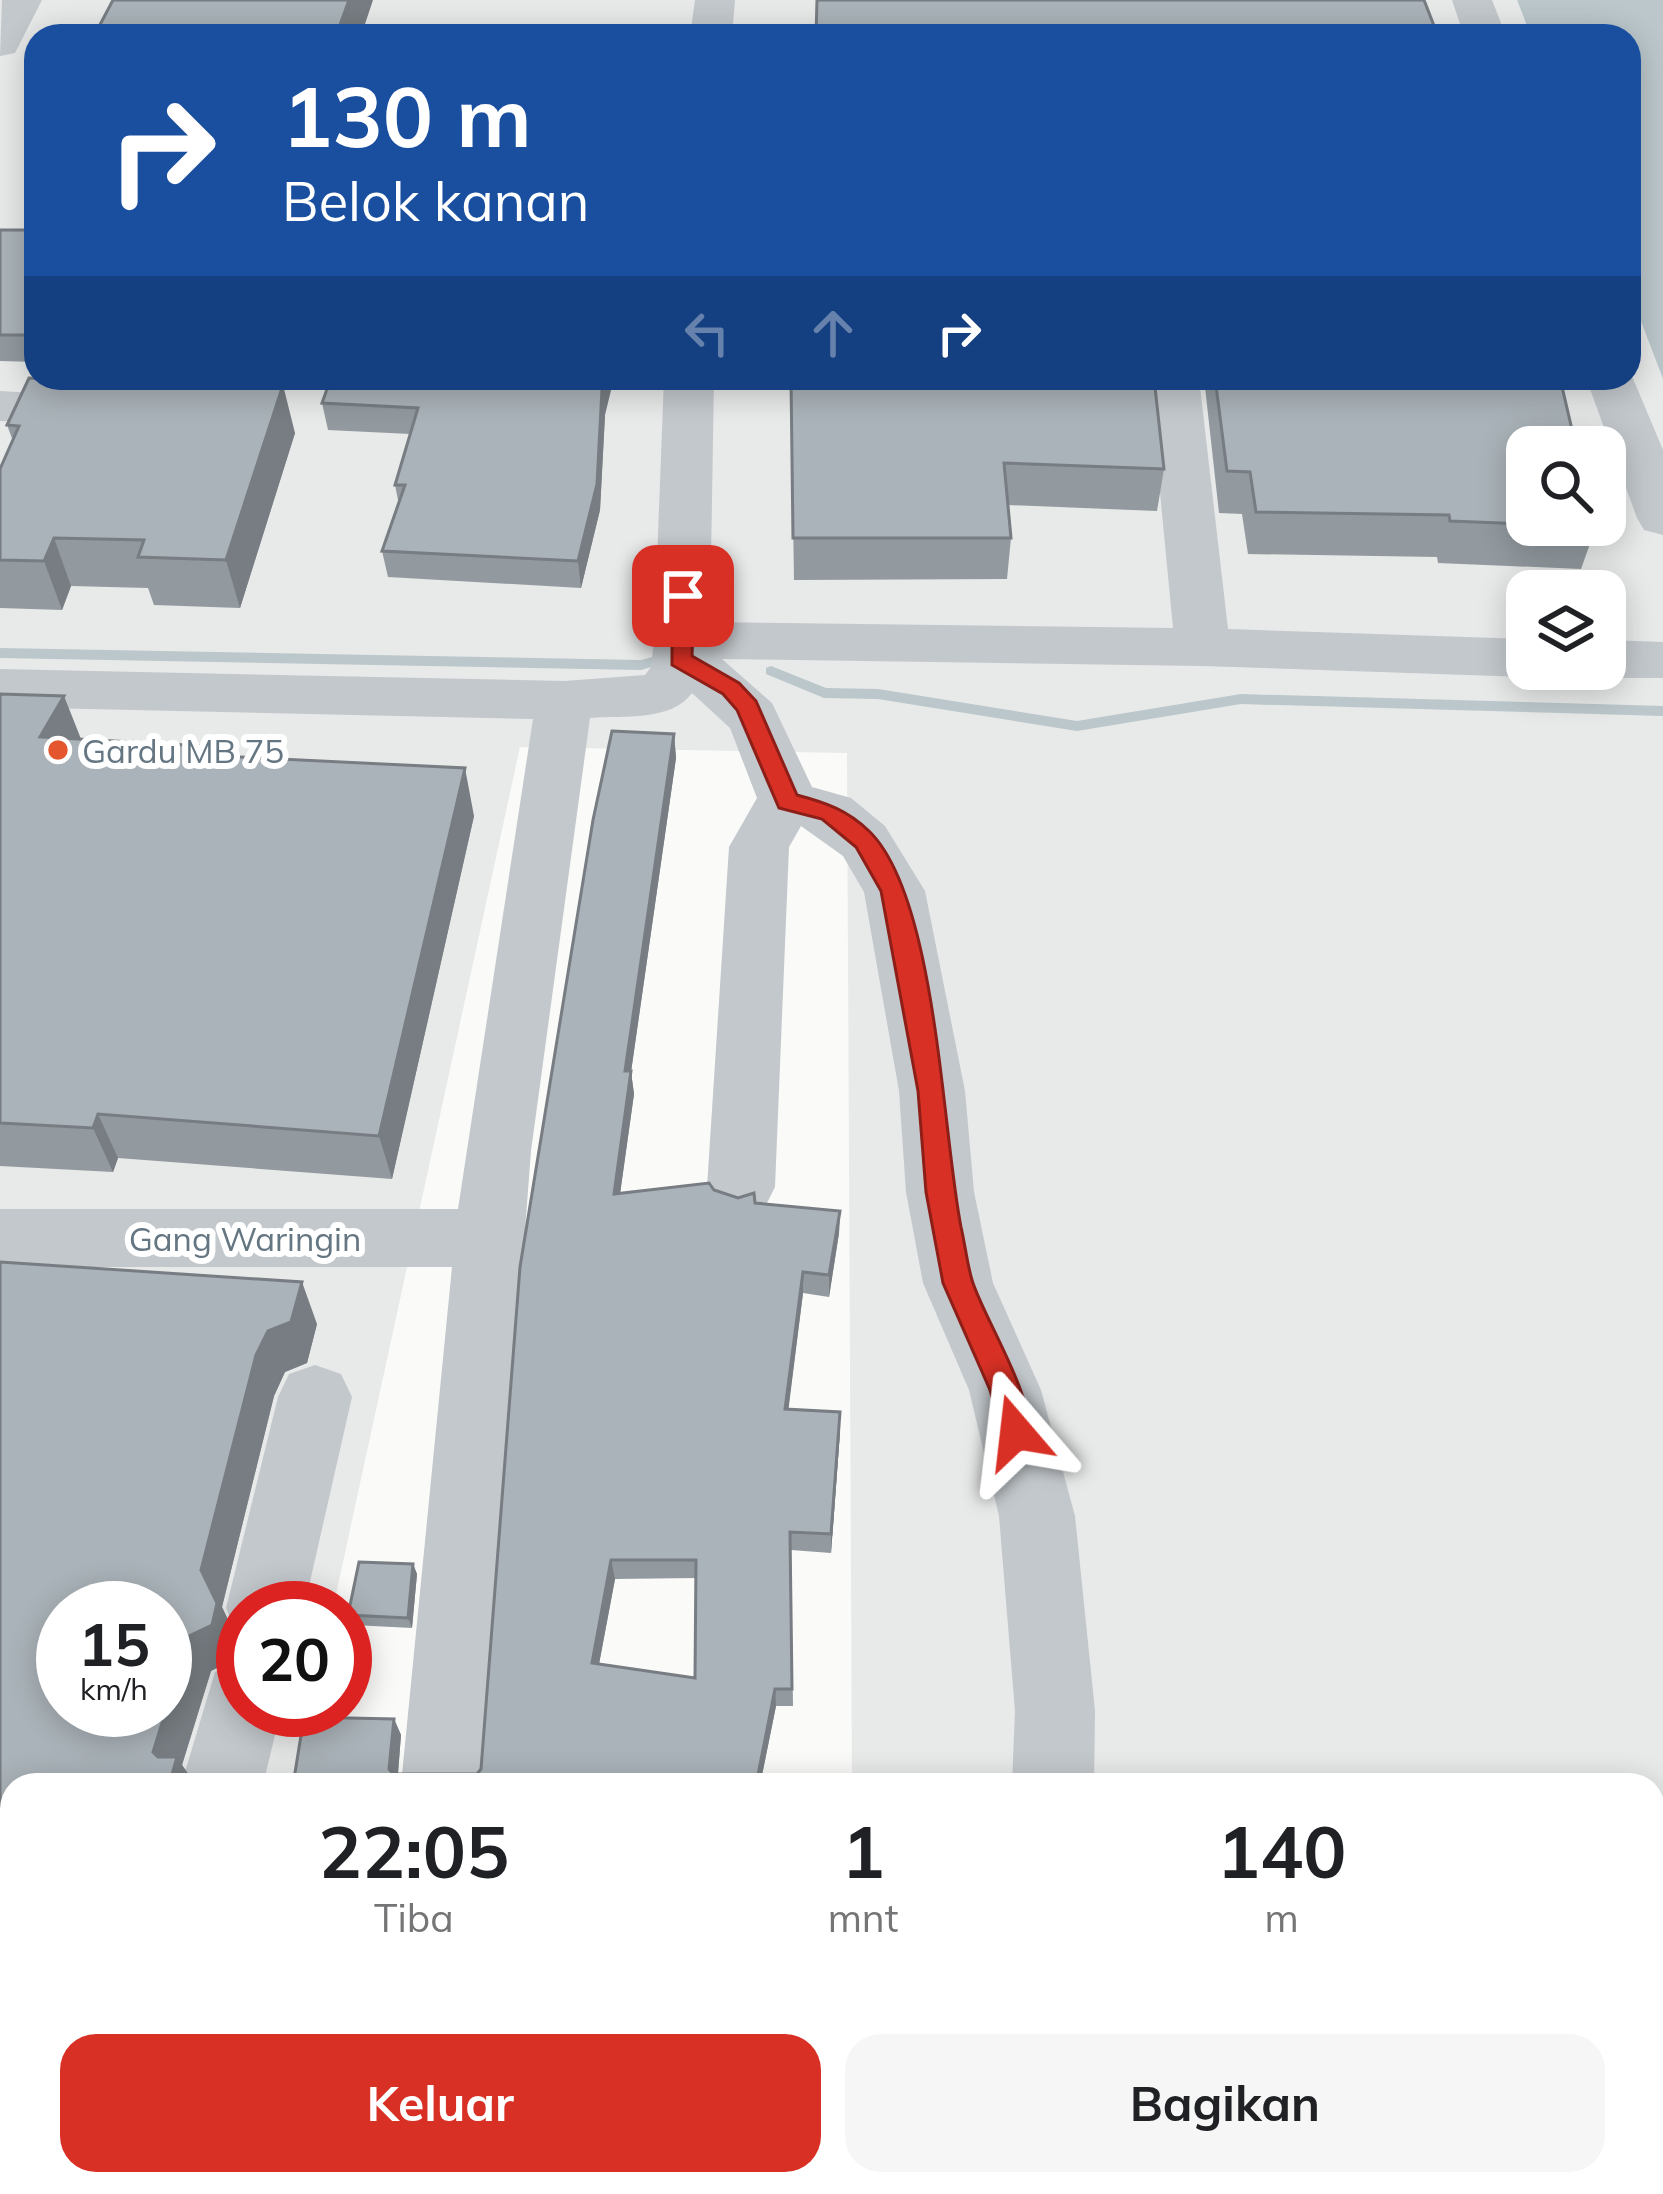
<!DOCTYPE html>
<html lang="id">
<style>
:root{--surface:#fff;--page:#f6f6f6;--text:#202124;--muted:#757577;--accent:#d93025}
body{margin:0;font-family:Mulish,sans-serif;background:var(--page);color:var(--text);height:100vh;display:flex;flex-direction:column;font-size:45px;white-space:nowrap}
*{box-sizing:border-box;margin:0}
p{font-size:39px;color:var(--muted)}
.icon{flex:none;width:66px;height:66px;fill:none;stroke:currentColor;stroke-width:2;stroke-linecap:round;stroke-linejoin:round}
.map{position:relative;flex:1;overflow:hidden}
.panel{position:absolute;left:0px;top:1773px;width:1665px;height:423px;display:flex;flex-direction:column;background:var(--surface);border-radius:36px 36px 0 0;box-shadow:0 6px 30px #0003}
.panel>*{flex:none}
.top-card{position:absolute;left:24px;top:24px;width:1617px;height:366px;border-radius:36px;box-shadow:0 6px 30px #0003;background:#1a4fa0;color:#fff;overflow:hidden}
.tools{position:absolute;left:1506px;top:426px;display:grid;gap:24px}
.tools a{display:grid;place-items:center;width:120px;height:120px;border-radius:24px;background:var(--surface);box-shadow:0 6px 30px #0003;font-size:60px}
.speed{position:absolute;left:36px;top:1581px;display:flex;gap:24px;font-size:60px;font-weight:700;text-align:center}
.speed>*{display:grid;place-content:center;width:156px;height:156px;border-radius:50%;background:var(--surface);box-shadow:0 6px 30px #0003;line-height:1}
.speed small{font-size:30px;font-weight:400}
.speed .limit{border:18px solid #d22;background:#fff;color:#111}
.pin{position:absolute;display:grid;place-items:center;width:102px;height:102px;color:#fff;margin:-51px;border-radius:24px;box-shadow:0 6px 18px #0006}
.me{position:absolute;width:132px;margin:-66px;rotate:343deg;stroke-linejoin:round;filter:drop-shadow(0 0 9px #0008)}
.turn{display:flex;align-items:center;gap:42px;height:252px;padding:0 60px;font-size:54px}
.turn .icon{width:156px;height:156px;stroke-width:2.5}
.turn b{display:block;font-size:84px;line-height:102px}
.lanes{display:flex;align-items:center;height:114px;padding:0 60px;background:#0003;justify-content:center;gap:60px;direction:ltr}
.lanes .off{opacity:.35}
.eta{display:flex;justify-content:space-evenly;align-items:center;height:204px;text-align:center}
.eta b{font-size:72px;font-weight:700;line-height:84px}
.button{display:flex;gap:24px;margin-top:auto;padding:24px 60px}
.button a{flex:1;height:138px;border-radius:36px;background:var(--accent);color:#fff;font-size:48px;font-weight:700;line-height:138px;text-align:center}
.button a+a{background:var(--page);color:var(--text)}
.map>svg:first-child{display:block}
.built{fill:#e8e9e9;fill-rule:evenodd}
.water{fill:#bbc7cb}
.lines{fill:none;stroke-linecap:round;stroke-linejoin:round}
.stream{fill:#bbc7cb;fill-rule:evenodd}
.minor{fill:#c3c8cc;fill-rule:evenodd}
.wall{fill:#929a9f;fill-rule:evenodd}
.shaded-wall{fill:#777d82}
.building{fill:#aab3b9;stroke:#777d82;stroke-width:3;fill-rule:evenodd}
.route{fill:#d93025;stroke:#8d1f18;stroke-width:3}
.poi-dot{fill:#e4572e;stroke:#fff;stroke-width:4.5}
.labels{text-anchor:middle;dominant-baseline:central;stroke-width:12;stroke-linejoin:round;paint-order:stroke}
.poi-label{font-size:33px;fill:#657683;stroke:#fff;text-anchor:start}
.street-label{font-size:33px;fill:#657683;stroke:#fff}
</style>
<div class="map">
<svg width="1663" height="2194" viewBox="0 0 1663 2194">
<rect width="100%" height="100%" fill="#fafaf8"/>
<path class="built" d="M0 0H1517L1531 36H36V378H1629V290L1663 379V2194H855L854 2184H1653V1785H852L847 753 520 747 333 1608H243V1710H311L295 1785H12V2184H208L206 2194H0ZM1527 447H1605V525H1527ZM1527 591H1605V669H1527ZM63 1608H165V1710H63Z"/>
<path class="water" d="M1517 0H1663V379L1629 290V36H1531Z"/>
<g class="lines">
<path class="stream" d="M0 648 641 660 664 654 671 659 669 662 641 670 0 658Z
M771 666 826 688 878 689 1077 721 1241 694 1663 706V716L1241 704 1077 731 878 699 824 698 766 674V668Z"/>
<path class="minor" d="M2 0H42L15 53 0 56Z
M695 0H735L732 36H690Z
M1452 0H1492L1506 36H1464Z
M1629 369 1663 450V535L1644 530 1637 518 1586 378H1629Z
M664 378H714L710 622 1173 628 1149 378H1199L1228 629 1527 639V669H1548L1527 677 1202 666 722 659 772 703 812 787 851 798 885 826 925 891 965 1091 974 1192 993 1283 1041 1390 1075 1516 1095 1711 1094 1785H1012L1015 1711 999 1516 969 1390 923 1283 906 1192 899 1091 864 892 843 856 801 826 789 847 775 1187 765 1207 741 1215 717 1207 707 1187 729 847 757 798 730 728 692 693C671 722 623 715 590 718L531 1151 483 1785H401L452 1267H0V1209H458L533 719 0 707V669L564 681 645 675 651 667 654 640Z
M0 391 122 398 129 409 122 420 104 424 0 421Z
M1605 640 1663 642V678H1605L1585 672 1583 669H1605Z
M315 1365 341 1374 352 1397 304 1608H243V1636L237 1634 226 1608 278 1397 289 1374Z
M243 1660V1710H281L263 1785H181L215 1672Z
M81 2184H173L170 2194H78Z
M354 2184H446L445 2194H353Z
M992 2184H1084L1085 2194H993Z"/>
</g>
<path class="wall" d="M36 223V362L0 361V230H27Z
M59 378H235L233 383 295 433 240 608 154 605 148 588 71 586 62 610 0 608V469L13 441 7 425Z
M791 378 1164 469 1157 511 1008 505 1011 538 1007 579 794 580Z
M1204 378H1560L1596 527 1581 569 1438 563 1437 557 1248 554 1242 514 1219 513Z
M322 403 605 415 600 510 581 588 388 577 382 551 399 505 395 485 410 434 328 430Z
M0 694 81 739 222 747 225 757 474 816 392 1179 118 1158 113 1172 0 1166Z
M674 734 676 758 631 1072 634 1094 620 1193 714 1190 755 1203 840 1211 839 1233 829 1297 803 1293 788 1409 840 1432 831 1553 791 1550 793 1706H776L760 1785H293L394 1719 401 1735 398 1774H477L481 1769ZM696 1578 695 1678 599 1664 615 1579Z
M0 1262 317 1324 307 1363 285 1372 274 1396 222 1607 237 1639 232 1660 211 1671 182 1765 196 1785H12V2109L0 2108Z
M413 1564 417 1574 412 1628 353 1625 348 1615Z
M442 2184H758L756 2194H399Z"/>
<path class="shaded-wall" d="M349 0H373L361 36H336Z
M605 378H614L605 415 600 510 581 588 578 561Z
M283 385 295 433 240 608 226 560Z
M54 538 71 586 62 610 44 561Z
M64 696 83 744 40 737Z
M674 734 676 758 631 1072 634 1094 617 1216 614 1194 625 1071Z
M465 768 474 816 392 1179 379 1136Z
M98 1114 118 1158 113 1172 93 1128Z
M840 1211 839 1233 829 1297V1275Z
M803 1272V1293L786 1429 785 1409Z
M302 1282 317 1324 307 1363 285 1372 274 1396 222 1607 237 1639 232 1660 211 1671 182 1765 196 1785H169L153 1752 256 1355 268 1331Z
M840 1412V1432L831 1553V1534Z
M611 1560 615 1579 596 1680 592 1663Z
M413 1564 417 1574 412 1628 408 1618Z
M775 1689 776 1706 760 1785H756Z
M394 1719 401 1735 397 1785 389 1769Z"/>
<path class="building" d="M113 0H349L336 36H94Z
M817 0H1424L1438 36H816Z
M32 223H36V335H0V230H27Z
M29 378 283 385 226 560 138 557 144 540 54 538 44 561 0 560V469L19 426 7 425Z
M331 378H605L602 389 597 484 578 561 382 551 405 485H395L418 408 322 403Z
M791 378H1154L1164 469 1004 463 1011 538H793Z
M1215 378H1560L1576 447H1527V524L1450 521 1449 515 1256 512 1250 472 1227 471Z
M1541 525H1595L1596 527Z
M0 694 64 696 40 737 222 747 219 756 465 768 379 1136 98 1114 93 1128 0 1123Z
M612 731 674 734 625 1071H631L614 1194 709 1183 714 1190 738 1198 754 1193 755 1203 840 1211 829 1275 803 1272 785 1409 840 1412 831 1534 790 1532 792 1689H775L756 1785H293L304 1717 394 1719 389 1769 393 1774H477L481 1769 520 1267 593 820ZM611 1560H696L695 1678 592 1663Z
M0 1262 302 1282 291 1322 268 1331 256 1355 201 1570 217 1603 212 1625 189 1636 153 1752 158 1757H177L169 1785H12V2089L0 2088ZM63 1608H165V1710H63Z
M359 1562 413 1564 408 1618 348 1615Z
M755 2184 753 2194H589L519 2188 518 2194H399L400 2189 442 2184Z"/>
<path class="route" d="M683 589 694 596 692 656 739 683 756 701 797 795C827 803 847 810 869 831 937 897 942 1131 961 1227 965 1244 967 1263 972 1280 983 1318 1042 1407 1026 1442L1016 1446 1005 1442 990 1390 943 1283 926 1192 918 1091 881 891 856 847 822 819 779 808 737 710 723 694 672 665V596Z"/>
<circle class="poi-dot" cx="58" cy="750" r="12"/>
<g class="labels">
<g class="poi-label">
<text x="82" y="750">Gardu MB 75</text>
</g>
<g class="street-label">
<text x="245" y="1238">Gang Waringin</text>
</g>
</g>
</svg>
<div class="tools">
<a><svg class="icon" aria-label="search" viewBox="0 0 24 24"><circle cx="10" cy="10" r="6"/><path d="M15 15l6 6"/></svg></a>
<a><svg class="icon" aria-label="layers" viewBox="0 0 24 24"><path d="M12 4l9 5-9 5-9-5zM3 14l9 5 9-5"/></svg></a>
</div>
<div class="speed"><div>15<small>km/h</small></div><div class="limit">20</div></div>
<div class="pin" style="left:683px;top:596px;background:#d93025"><svg class="icon" aria-label="arrive" viewBox="0 0 24 24"><path d="M6 21V4h12l-3 4 3 4H6"/></svg></div>
<svg class="me" style="left:1016px;top:1432px" viewBox="-20 -20 40 40"><path d="M0-17L14 15 0 8-14 15z" fill="#d93025" stroke="#fff" stroke-width="4"/></svg>
<div class="top-card">
<div class="turn"><svg class="icon" aria-label="right" viewBox="0 0 24 24"><path d="M7 20v-9h11M14 6l5 5-5 5"/></svg><div><b>130 m</b>Belok kanan</div></div>
<div class="lanes"><svg class="icon off" aria-label="left" viewBox="0 0 24 24"><path d="M17 20v-9H6M10 6l-5 5 5 5"/></svg><svg class="icon off" aria-label="ahead" viewBox="0 0 24 24"><path d="M12 20V5M6 11l6-6 6 6"/></svg><svg class="icon" aria-label="right" viewBox="0 0 24 24"><path d="M7 20v-9h11M14 6l5 5-5 5"/></svg></div>
</div>
<section class="panel">
<div class="eta">
<div><b>22:05</b><p>Tiba</p></div>
<div><b>1</b><p>mnt</p></div>
<div><b>140</b><p>m</p></div>
</div>
<div class="button"><a>Keluar</a><a>Bagikan</a></div>
</section>
</div>
